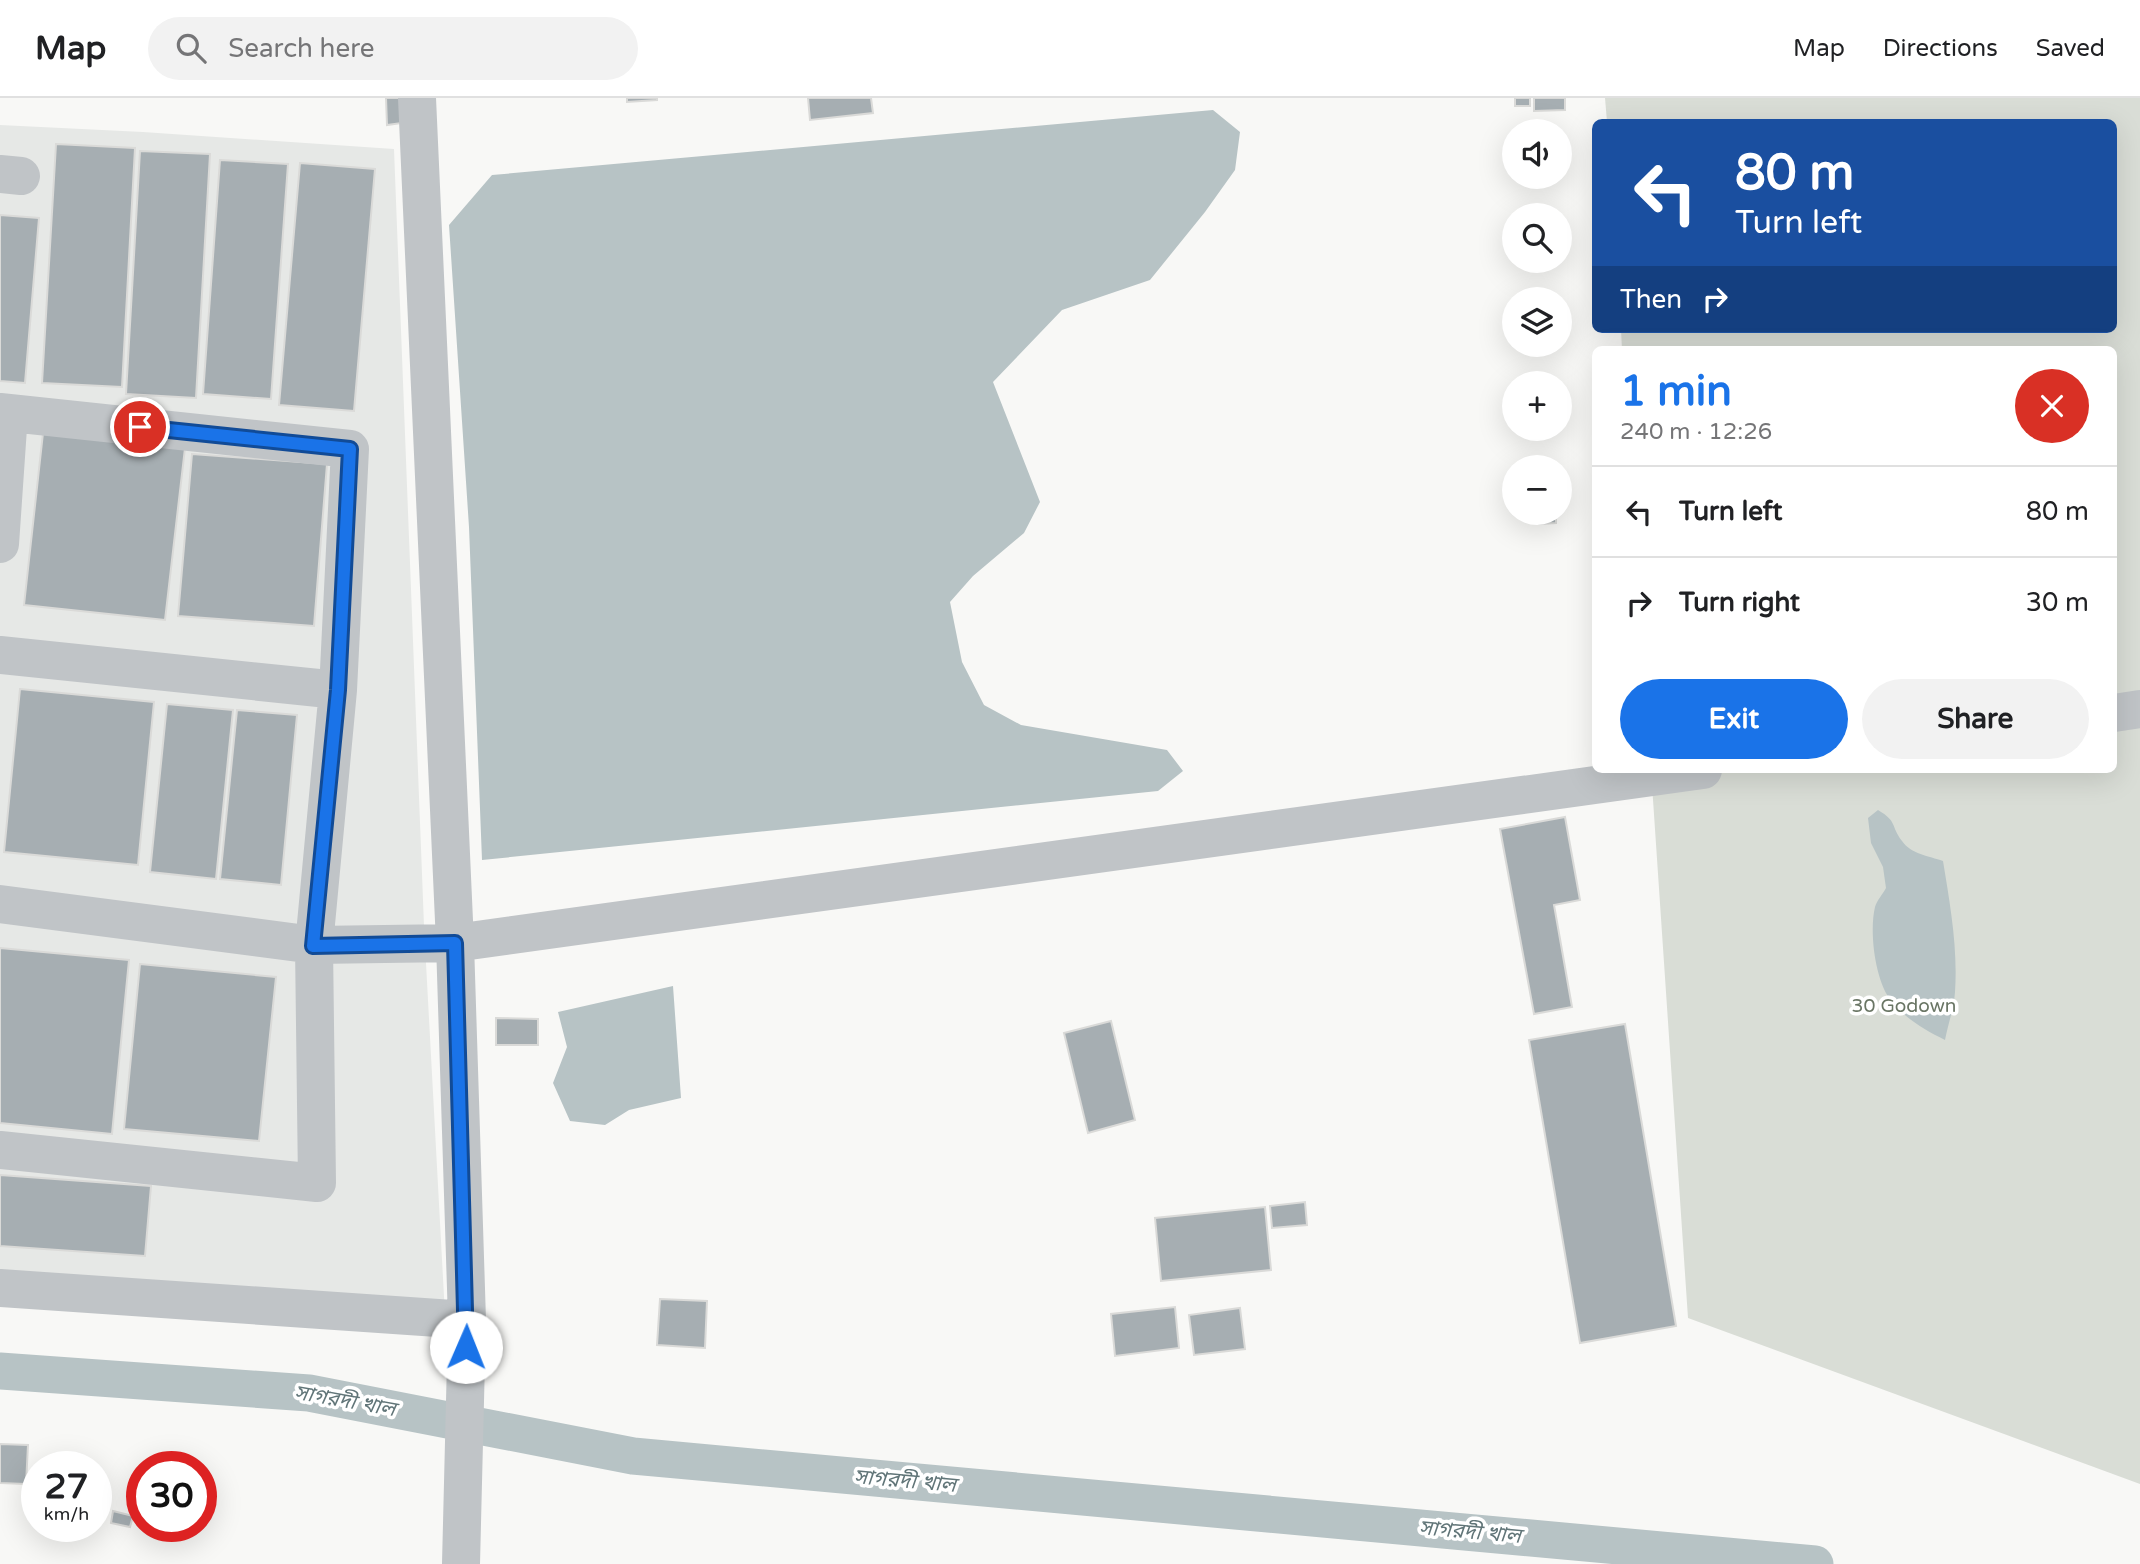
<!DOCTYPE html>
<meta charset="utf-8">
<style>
:root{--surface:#fff;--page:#f2f2f2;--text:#202124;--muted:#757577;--line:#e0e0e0;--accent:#1a73e8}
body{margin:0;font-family:"Varela Round","Noto Sans Bengali",sans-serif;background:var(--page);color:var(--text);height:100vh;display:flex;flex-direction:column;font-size:26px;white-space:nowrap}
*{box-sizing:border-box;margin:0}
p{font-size:23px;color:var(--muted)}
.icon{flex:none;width:38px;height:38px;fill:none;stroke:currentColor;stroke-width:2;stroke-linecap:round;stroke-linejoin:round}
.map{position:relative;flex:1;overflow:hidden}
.sheet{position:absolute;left:1592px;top:248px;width:525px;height:427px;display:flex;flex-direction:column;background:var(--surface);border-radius:10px;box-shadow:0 7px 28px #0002}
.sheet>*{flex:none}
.top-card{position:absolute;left:1592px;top:21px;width:525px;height:214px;border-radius:10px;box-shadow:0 7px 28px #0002;background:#1a4fa0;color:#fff;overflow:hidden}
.controls{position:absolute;left:1502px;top:21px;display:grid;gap:14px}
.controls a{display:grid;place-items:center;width:70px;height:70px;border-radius:50%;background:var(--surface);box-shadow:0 7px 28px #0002;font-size:35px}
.speed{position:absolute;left:21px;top:1353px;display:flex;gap:14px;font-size:35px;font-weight:700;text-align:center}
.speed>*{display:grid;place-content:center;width:91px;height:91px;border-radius:50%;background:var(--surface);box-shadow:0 7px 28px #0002;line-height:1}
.speed small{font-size:18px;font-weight:400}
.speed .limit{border:10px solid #d22;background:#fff;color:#111}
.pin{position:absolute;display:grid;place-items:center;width:60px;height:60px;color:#fff;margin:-30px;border:4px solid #fff;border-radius:50%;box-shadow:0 2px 7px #0007}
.me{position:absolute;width:77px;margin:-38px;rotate:1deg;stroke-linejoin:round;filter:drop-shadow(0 0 5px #0008)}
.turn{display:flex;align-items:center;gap:24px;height:147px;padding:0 28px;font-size:32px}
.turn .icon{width:91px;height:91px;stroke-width:2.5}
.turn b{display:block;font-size:49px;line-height:60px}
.then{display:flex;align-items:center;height:66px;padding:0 28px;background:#0003;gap:14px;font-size:26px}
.round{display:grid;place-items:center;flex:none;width:74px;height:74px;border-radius:37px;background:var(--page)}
.summary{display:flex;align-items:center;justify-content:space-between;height:119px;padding:0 28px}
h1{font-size:42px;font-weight:800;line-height:52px;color:var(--accent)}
.cta{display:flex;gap:14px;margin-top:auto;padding:14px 28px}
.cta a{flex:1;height:80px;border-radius:42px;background:var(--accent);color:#fff;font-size:28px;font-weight:800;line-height:80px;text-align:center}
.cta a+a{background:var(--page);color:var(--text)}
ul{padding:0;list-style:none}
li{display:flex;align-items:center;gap:21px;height:91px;padding:0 28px;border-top:2px solid var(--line)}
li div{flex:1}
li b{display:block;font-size:26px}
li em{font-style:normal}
header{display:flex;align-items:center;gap:42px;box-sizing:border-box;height:98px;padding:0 35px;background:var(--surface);border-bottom:2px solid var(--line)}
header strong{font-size:33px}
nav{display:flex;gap:38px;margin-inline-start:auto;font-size:24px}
.search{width:490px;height:63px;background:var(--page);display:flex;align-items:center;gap:18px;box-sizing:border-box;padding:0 24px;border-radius:38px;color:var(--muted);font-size:26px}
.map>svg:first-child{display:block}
.built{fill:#e6e8e6}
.green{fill:#d9ddd6}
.water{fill:#b7c3c5}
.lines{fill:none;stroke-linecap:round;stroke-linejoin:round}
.canal{stroke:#b7c3c5;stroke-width:37}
.building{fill:#a6aeb2;stroke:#dadad8;stroke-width:2}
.minor{stroke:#c0c4c7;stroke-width:38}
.route-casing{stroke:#114b97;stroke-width:18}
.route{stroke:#1a73e8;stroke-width:12}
.labels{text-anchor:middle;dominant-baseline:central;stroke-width:7;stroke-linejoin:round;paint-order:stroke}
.park-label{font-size:19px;fill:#6a7665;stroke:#fff}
.water-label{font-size:21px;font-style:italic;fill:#617578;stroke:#fff}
</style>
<header>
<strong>Map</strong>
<div class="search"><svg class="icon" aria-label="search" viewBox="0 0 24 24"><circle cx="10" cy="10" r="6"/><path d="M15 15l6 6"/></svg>Search here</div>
<nav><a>Map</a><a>Directions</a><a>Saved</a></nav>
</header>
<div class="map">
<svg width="2140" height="1466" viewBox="0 0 2140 1466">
<rect width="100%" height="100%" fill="#f8f8f6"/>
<path class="built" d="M0 27 143 34 394 51 424 828 445 1217 0 1183Z"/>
<path class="green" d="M1605 0H2140V1386L1688 1220 1651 672H2114V252H1622L1621 231H2114V24H1607Z"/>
<path class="water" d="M1213 12 1240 34 1235 72 1205 114 1150 182 1062 212 993 284 1040 404 1024 435 973 478 950 504 962 564 984 607 1021 627 1167 652 1183 673 1158 693 482 762 469 429 449 127 492 77Z
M1878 712C1898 724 1890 727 1902 743 1911 756 1929 758 1943 763 1950 806 1958 850 1955 894 1954 910 1948 926 1945 942 1925 932 1906 921 1892 904 1875 884 1869 834 1875 809 1877 802 1883 796 1886 790L1883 769 1871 745 1868 720Z
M673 888 681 1000 629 1012 605 1027 570 1023 553 985 567 949 558 914Z"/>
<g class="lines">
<path class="canal" d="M0 1273 309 1295 633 1358 1815 1466"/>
</g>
<path class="building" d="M386 0H401L402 25 387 27Z
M627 0H657V2L627 4Z
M808 0H871L873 15 810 22Z
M1515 0H1530V8H1515Z
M1534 0H1565V12L1534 13Z
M56 46 135 50 122 289 42 285Z
M140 53 210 56 196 300 126 296Z
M220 62 288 66 271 301 203 296Z
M300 65 375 71 354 313 279 307Z
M0 117 39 120 25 285 0 283Z
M43 335 185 350 165 522 24 507Z
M192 356 327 366 314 528 178 518Z
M1538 415H1556V425L1539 426Z
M20 591 154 604 138 767 4 754Z
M167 606 233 612 216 781 150 774Z
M237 612 297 617 281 787 220 781Z
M1565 719 1580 802 1554 807 1572 909 1534 916 1500 731Z
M0 850 129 862 112 1036 0 1025Z
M140 866 276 879 259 1043 124 1031Z
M496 920 538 921V947H496Z
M1111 923 1135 1022 1088 1035 1064 935Z
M1625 926 1676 1228 1580 1245 1529 942Z
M0 1077 151 1088 145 1158 0 1148Z
M1305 1104 1307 1127 1272 1130 1270 1108Z
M1265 1109 1271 1172 1161 1183 1155 1120Z
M660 1201 707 1203 705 1250 657 1247Z
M1175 1209 1179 1250 1115 1258 1111 1216Z
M1240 1210 1245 1251 1194 1257 1189 1217Z
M0 1346 28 1347 26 1386 0 1385Z
M36 1377H37V1415H30Z
M113 1413 133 1418 130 1429 111 1425Z"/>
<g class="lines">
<path class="minor" d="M417 0 455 845 467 1222 461 1466
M0 76 21 78
M0 314 350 351 338 592 314 847 317 1085 0 1052
M0 446 9 315
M0 557 338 592
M2114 615 2140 611
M0 806 314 847 455 845 1703 672
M0 1190 467 1222"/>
</g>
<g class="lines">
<g class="route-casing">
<path id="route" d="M140 329 350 351 338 592 313 848 455 845 466 1249"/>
</g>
<use href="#route" class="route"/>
</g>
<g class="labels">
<g class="park-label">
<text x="1904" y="908">30 Godown</text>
</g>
<g class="water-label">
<text transform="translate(345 1303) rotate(10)">সাগরদী খাল</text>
<text transform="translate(905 1383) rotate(5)">সাগরদী খাল</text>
<text transform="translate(1470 1434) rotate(5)">সাগরদী খাল</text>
</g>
</g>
</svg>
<div class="controls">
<a><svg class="icon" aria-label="sound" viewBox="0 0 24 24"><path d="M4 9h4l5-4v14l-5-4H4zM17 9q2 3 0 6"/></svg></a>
<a><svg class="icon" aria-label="search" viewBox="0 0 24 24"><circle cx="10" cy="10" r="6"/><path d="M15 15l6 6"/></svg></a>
<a><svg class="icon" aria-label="layers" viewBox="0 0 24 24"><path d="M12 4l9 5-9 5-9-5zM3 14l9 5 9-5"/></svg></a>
<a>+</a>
<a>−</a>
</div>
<div class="speed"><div>27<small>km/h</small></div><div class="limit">30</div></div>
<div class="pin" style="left:140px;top:329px;background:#d93025"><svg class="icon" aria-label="arrive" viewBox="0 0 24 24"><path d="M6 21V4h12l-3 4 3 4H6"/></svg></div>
<svg class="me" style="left:466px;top:1249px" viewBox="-20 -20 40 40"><circle r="19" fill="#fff"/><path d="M0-13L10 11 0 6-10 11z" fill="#1a73e8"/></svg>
<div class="top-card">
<div class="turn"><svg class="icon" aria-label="left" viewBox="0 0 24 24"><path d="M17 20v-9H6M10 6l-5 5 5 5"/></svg><div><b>80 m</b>Turn left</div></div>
<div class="then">Then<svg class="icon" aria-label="right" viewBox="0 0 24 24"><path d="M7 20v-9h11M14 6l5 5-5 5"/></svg></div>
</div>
<section class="sheet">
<div class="summary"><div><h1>1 min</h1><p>240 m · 12:26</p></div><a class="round" style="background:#d93025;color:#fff"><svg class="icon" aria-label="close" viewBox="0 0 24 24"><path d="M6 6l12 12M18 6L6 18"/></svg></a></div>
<ul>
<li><svg class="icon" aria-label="left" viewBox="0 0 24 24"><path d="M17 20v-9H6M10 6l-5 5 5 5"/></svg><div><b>Turn left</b></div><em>80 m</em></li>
<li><svg class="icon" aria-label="right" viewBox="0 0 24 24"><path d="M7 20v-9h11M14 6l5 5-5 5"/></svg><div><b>Turn right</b></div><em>30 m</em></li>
</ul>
<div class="cta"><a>Exit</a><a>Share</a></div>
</section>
</div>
